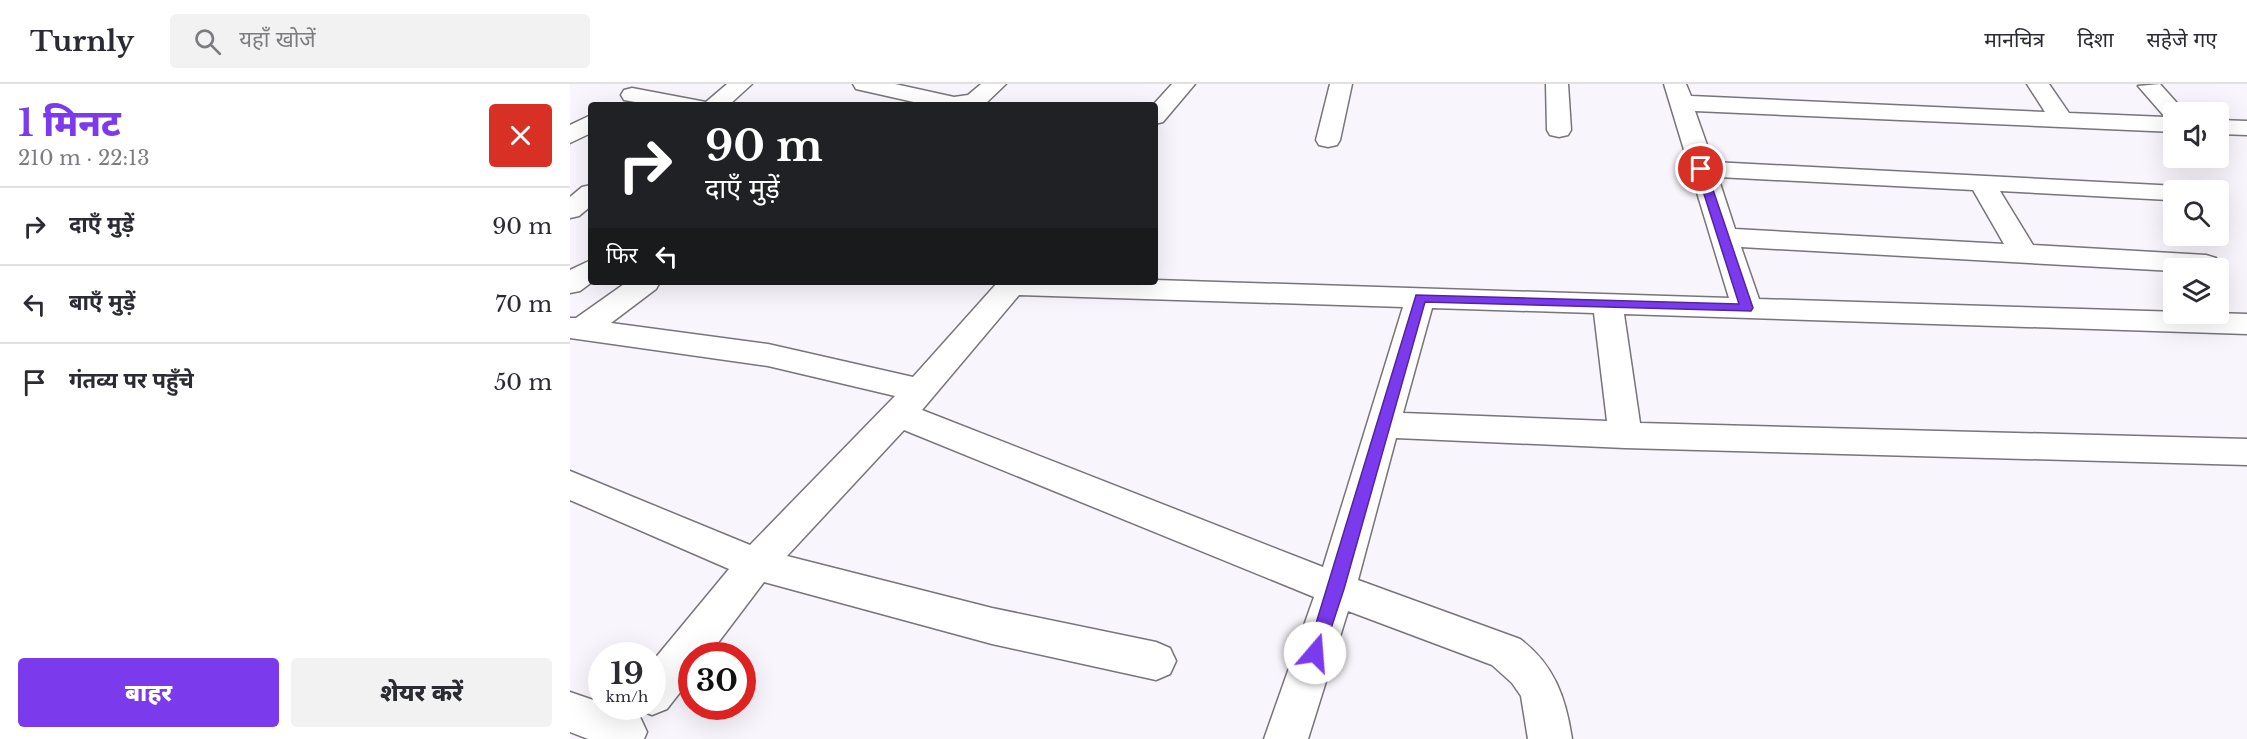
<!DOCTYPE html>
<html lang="hi">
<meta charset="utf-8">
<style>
:root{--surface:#fff;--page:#f2f2f3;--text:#2b2b33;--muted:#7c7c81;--line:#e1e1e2;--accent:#7c3aed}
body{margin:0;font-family:"Libre Baskerville","Noto Sans Devanagari",serif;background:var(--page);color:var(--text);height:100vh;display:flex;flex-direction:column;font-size:22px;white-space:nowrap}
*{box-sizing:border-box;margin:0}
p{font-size:20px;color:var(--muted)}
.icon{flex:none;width:33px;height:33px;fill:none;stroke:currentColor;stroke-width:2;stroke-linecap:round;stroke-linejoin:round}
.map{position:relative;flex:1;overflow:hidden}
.drawer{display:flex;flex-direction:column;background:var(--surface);width:570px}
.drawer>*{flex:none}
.banner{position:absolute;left:18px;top:18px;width:570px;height:183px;border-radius:6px;box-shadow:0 6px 24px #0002;background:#202124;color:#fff;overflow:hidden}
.fabs{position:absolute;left:1593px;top:18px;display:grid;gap:12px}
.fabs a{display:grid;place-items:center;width:66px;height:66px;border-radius:6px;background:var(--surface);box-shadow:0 6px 24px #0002;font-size:30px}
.speed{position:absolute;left:18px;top:558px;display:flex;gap:12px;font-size:30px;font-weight:700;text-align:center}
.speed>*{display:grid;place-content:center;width:78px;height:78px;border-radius:50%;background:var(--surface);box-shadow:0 6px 24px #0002;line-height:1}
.speed small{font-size:15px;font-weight:400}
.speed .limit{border:9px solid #d22;background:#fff;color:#111}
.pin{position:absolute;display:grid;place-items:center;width:51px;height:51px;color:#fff;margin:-26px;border:3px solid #fff;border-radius:50%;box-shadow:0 2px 6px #0007}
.me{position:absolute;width:66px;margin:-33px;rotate:18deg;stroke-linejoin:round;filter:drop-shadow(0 0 4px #0008)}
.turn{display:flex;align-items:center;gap:21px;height:126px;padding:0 18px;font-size:27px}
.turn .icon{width:78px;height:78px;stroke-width:2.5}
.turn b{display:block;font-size:42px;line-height:51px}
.then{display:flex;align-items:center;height:57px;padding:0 18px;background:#0003;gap:12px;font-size:22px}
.round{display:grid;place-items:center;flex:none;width:63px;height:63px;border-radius:6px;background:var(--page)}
.headline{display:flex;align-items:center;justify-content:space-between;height:102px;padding:0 18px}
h1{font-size:36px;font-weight:800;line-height:45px;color:var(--accent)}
.button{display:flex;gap:12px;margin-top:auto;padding:12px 18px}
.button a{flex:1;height:69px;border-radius:6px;background:var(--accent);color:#fff;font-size:24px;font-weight:800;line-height:69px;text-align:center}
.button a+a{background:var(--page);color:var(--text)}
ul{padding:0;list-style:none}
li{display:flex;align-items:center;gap:18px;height:78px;padding:0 18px;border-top:2px solid var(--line)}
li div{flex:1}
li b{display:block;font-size:22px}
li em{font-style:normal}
header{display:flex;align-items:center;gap:36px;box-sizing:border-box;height:84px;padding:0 30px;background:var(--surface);border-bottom:2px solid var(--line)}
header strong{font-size:28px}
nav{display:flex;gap:33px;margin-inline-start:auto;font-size:21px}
.search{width:420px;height:54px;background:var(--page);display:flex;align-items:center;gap:15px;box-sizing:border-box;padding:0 21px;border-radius:6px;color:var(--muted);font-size:22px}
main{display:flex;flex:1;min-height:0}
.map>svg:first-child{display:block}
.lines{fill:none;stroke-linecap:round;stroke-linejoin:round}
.minor-casing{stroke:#77747a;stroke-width:3}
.minor{fill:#fff;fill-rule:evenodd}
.route{fill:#7c3aed;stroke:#51269a;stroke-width:1.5}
</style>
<header>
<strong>Turnly</strong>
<div class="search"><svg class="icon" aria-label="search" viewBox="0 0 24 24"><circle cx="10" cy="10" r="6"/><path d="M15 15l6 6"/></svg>यहाँ खोजें</div>
<nav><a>मानचित्र</a><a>दिशा</a><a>सहेजे गए</a></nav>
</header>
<main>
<section class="drawer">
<div class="headline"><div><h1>1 मिनट</h1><p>210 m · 22:13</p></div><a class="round" style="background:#d93025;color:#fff"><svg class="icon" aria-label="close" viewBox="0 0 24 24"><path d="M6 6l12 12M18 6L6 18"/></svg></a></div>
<ul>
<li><svg class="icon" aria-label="right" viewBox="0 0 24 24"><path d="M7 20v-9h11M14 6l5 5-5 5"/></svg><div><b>दाएँ मुड़ें</b></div><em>90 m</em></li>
<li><svg class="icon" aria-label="left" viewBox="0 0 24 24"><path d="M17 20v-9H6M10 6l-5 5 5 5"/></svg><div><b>बाएँ मुड़ें</b></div><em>70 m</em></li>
<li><svg class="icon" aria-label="arrive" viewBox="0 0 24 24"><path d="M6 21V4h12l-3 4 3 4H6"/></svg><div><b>गंतव्य पर पहुँचे</b></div><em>50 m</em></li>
</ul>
<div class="button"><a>बाहर</a><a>शेयर करें</a></div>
</section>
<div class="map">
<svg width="1677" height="655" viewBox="0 0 1677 655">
<rect width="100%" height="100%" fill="#f8f5fc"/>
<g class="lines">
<g class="minor-casing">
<path id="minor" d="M157 0H182L159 21H82L54 16 51 11 54 6 62 4 136 18Z
M283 0H325L384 13 398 11 411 0H436L414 21H357L286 5Z
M602 0H625L593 38 585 40V21H583Z
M760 0H782L770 56 767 61 758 63 749 61 746 56Z
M976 0H998L1001 46 998 51 989 53 980 51 977 46Z
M1094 0H1116L1121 12 1475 28 1457 0H1479L1499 29 1595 33 1568 2 1590 0 1615 28H1604V48L1125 27 1143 78 1608 102 1611 106H1604V115L1599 116 1430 107 1463 161 1636 171 1646 174 1650 180 1647 184H1604V187L1171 163 1189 215 1677 230V250L1054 230 1070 339 1677 355V381L1055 364 826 354 788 496 950 555C984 580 996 614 1002 655H958L951 612 942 599 922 581 778 527 738 655H694L744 513 334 346 217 472 422 524 586 558 600 564 606 577 600 590 586 596 422 560 194 498 138 572H122V593L97 625 82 631 67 625 66 622H82V578L159 485 0 416V387L180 461 325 312 198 282 0 254V234H6L57 198H90L86 205 41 239 198 260 343 293 428 198 585 196 1159 214ZM1148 93 1403 106 1434 160 1165 145ZM449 211 833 223 753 483 352 326ZM862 224 1024 229 1037 337 833 329Z
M21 31V49L0 59V41Z
M1648 36 1677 37V51L1648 50Z
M21 101V122L9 132 0 134V113L12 103Z
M21 176 22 198 10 207 0 209V186Z
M0 608 32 619V622H42L70 633 77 648 74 655H18L0 648Z"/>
</g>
<use href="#minor" class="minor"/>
</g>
<path class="route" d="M1131 81 1136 85 1183 224 1181 227 855 218 774 505 753 569 751 575 745 577 739 575 737 569 846 211 1169 220 1126 85Z"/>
</svg>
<div class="fabs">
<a><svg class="icon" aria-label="sound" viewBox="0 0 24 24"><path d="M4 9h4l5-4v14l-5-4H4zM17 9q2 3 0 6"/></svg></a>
<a><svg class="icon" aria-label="search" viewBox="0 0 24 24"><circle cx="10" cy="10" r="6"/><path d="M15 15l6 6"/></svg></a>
<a><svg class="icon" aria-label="layers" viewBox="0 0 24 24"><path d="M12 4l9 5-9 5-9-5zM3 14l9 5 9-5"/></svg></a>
</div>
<div class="speed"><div>19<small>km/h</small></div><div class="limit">30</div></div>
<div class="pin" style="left:1131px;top:85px;background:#d93025"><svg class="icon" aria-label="arrive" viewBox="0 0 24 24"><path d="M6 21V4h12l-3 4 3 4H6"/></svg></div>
<svg class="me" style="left:745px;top:569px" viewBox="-20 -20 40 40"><circle r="19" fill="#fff"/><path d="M0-13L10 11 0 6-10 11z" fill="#7c3aed"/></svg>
<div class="banner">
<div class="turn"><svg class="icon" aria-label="right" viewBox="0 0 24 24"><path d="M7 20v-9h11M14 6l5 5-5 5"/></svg><div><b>90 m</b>दाएँ मुड़ें</div></div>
<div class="then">फिर<svg class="icon" aria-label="left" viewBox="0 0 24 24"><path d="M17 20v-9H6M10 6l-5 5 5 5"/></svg></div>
</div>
</div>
</main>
